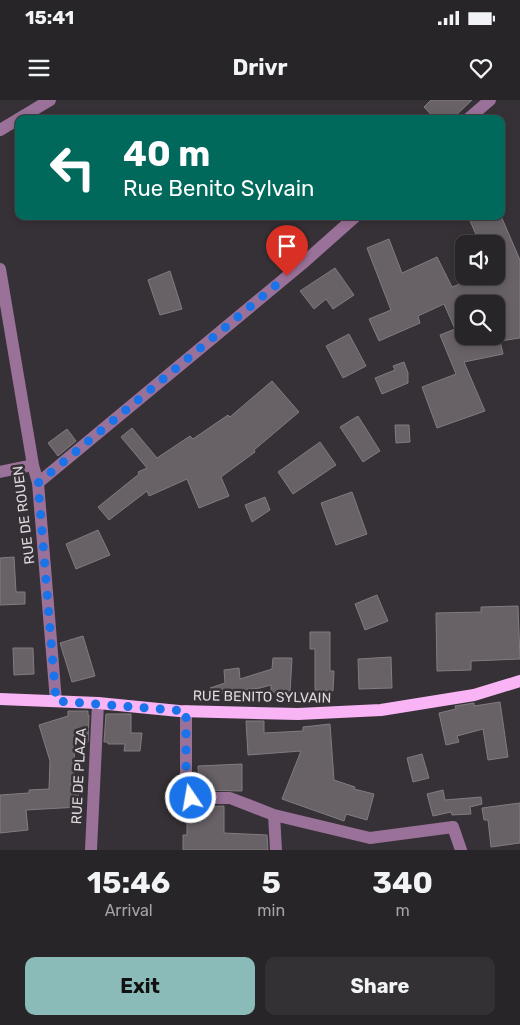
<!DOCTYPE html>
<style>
:root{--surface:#282528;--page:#343134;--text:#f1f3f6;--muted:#a5a5a8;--line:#444245;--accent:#8bbbb9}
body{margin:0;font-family:Rubik,sans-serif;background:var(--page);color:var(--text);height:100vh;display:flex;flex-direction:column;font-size:19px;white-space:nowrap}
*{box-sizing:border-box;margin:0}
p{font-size:16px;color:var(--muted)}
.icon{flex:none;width:28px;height:28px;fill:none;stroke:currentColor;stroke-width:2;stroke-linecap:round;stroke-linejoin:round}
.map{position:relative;height:750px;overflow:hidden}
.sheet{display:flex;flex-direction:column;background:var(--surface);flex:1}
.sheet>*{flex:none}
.top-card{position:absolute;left:15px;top:15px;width:490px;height:105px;border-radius:10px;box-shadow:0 2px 8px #0003,0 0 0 1px var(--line);background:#00695c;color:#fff;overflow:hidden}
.fabs{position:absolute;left:455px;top:135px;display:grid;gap:10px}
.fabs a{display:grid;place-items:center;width:50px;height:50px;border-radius:10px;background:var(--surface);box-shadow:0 2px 8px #0003,0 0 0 1px var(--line);font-size:25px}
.pin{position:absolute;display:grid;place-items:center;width:42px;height:42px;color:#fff;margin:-51px -21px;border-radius:50% 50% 50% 0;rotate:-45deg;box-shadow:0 0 5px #0007}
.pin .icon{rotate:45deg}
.me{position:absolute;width:55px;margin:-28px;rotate:348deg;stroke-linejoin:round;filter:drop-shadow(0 0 4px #0008)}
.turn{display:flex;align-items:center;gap:18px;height:105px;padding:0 25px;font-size:22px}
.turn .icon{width:65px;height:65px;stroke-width:2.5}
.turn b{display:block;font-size:35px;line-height:42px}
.eta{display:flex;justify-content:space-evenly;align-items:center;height:85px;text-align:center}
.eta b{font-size:30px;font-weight:700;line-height:35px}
.button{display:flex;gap:10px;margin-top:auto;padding:10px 25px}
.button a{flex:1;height:58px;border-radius:10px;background:var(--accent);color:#111;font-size:20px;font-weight:700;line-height:58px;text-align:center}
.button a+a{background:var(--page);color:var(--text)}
.status{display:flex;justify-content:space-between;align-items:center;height:35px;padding:0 25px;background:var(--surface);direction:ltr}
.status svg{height:14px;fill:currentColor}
header{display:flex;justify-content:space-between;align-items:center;height:65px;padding:0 25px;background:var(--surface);font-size:22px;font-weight:700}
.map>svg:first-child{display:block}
.building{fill:#686267;stroke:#827c81;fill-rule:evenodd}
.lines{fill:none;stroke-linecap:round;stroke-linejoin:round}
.minor{stroke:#9a7198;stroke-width:12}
.major{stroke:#f9b4f5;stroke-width:12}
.route{stroke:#1a73e8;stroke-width:9;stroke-dasharray:0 16.2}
.labels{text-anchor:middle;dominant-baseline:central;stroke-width:5;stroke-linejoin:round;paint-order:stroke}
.street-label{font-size:14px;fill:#dedadd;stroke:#363136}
</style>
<div class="status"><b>15:41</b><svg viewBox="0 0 49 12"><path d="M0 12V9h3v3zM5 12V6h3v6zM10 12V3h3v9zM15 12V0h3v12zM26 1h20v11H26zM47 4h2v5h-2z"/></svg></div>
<header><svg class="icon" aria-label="menu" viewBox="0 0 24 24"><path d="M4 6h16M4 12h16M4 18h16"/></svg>Drivr<svg class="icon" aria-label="heart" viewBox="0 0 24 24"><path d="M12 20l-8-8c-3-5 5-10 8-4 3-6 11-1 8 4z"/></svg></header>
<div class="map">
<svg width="520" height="750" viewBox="0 0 520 750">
<rect width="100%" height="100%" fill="#363136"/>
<path class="building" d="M431 0H472L452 19H435L424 7Z
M468 116H501L520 160V238L500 241 503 254 464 262 485 311 437 328 422 287 456 274 440 235 455 229 444 204 418 216 420 223 379 241 369 219 391 210 367 148 389 139 402 173 437 157 452 187 481 176H499L496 165V144H480ZM464 204H496V236H464Z
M335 168 354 195 333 209 326 199 314 209 300 191Z
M170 171 182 209 160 215 148 180Z
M349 234 366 266 343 278 326 246Z
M404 262 408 273V283L382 294 375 278 395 270 393 266Z
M272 281 299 312 254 350 255 352 221 377 229 396 199 408 187 379 149 396 147 391 109 420 98 407 139 374 138 372 147 368 121 337 132 328 157 358 190 336 193 339 228 315 230 317Z
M358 316 380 351 363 362 340 327Z
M395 325H409L410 342 396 343Z
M67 329 76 341 58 356 48 343Z
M320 342 336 365 293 394 278 372Z
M352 392 367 434 336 445 321 403Z
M265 397 270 410 252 422 245 405Z
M98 430 110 455 76 469 66 444Z
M14 457 16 492H25V504L0 505V458Z
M377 495 388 521 365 530 355 504Z
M518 506 520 559 471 561V570L437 571 436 513 481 512V507Z
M310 532H330V571H334L333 591 315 590V549H310Z
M83 536 95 576 72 582 60 543Z
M13 548H33L34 574 14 575Z
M391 557 392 588 359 589 358 559Z
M273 558H292L290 593 271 592V585L260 588 212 594 210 588 225 583 224 570 239 568 240 579 272 569Z
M500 602 508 657 488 660 483 629 457 636 459 642 446 645 439 613 456 609 455 606 474 603V606Z
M68 611H88V615H89L88 642H75L73 687H78L79 707 26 710 28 730 0 733V695L29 693V690L49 689 50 661 39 625 68 616Z
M106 614H131V633H142L140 651H124L125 644H108V642H104Z
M246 621H264V633L303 631V627L330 624 334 680 355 687 354 689 374 694 367 720 346 714 344 721 282 699 301 651 248 655Z
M422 654 429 678 413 682 407 658Z
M242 664V691L199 690 198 666Z
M443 690 445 700 481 697 482 704 470 707 471 714 452 715 451 712 433 716 427 694Z
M520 703V743L491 747 488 720H484L482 708Z
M224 706V733L267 735 268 750H183V735H187V707Z"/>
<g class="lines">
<path class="minor" d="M468 19 490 0
M0 30 50 0
M0 169 33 365 38 383 56 601
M0 372 33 365
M38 383 302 164 356 116
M186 611V676L191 698H230L274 715 370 738 453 727 461 750
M274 715 276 750
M91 750 98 603"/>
<path class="major" d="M0 599 98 603 179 611 298 614 381 610 474 595 520 581"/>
</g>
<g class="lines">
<path class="route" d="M191 698 186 676V611L56 601 38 383 287 176"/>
</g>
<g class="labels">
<g class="street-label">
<text transform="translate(24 415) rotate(-97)">RUE DE ROUEN</text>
<text transform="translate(262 597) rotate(1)">RUE BENITO SYLVAIN</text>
<text transform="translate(79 676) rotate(-87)">RUE DE PLAZA</text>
</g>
</g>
</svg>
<div class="fabs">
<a><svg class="icon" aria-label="sound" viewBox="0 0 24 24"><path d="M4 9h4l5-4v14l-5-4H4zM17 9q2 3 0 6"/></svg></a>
<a><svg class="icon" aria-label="search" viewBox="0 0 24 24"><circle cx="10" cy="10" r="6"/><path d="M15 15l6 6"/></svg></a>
</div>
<div class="pin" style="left:287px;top:176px;background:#d93025"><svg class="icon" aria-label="arrive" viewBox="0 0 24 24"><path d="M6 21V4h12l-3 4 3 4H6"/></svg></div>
<svg class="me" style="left:191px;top:698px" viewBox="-20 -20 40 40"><circle r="17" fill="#1a73e8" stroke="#fff" stroke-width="3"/><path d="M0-11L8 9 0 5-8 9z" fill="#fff"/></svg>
<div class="top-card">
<div class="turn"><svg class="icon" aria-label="left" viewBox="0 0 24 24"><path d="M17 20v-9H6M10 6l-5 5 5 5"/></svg><div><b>40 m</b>Rue Benito Sylvain</div></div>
</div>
</div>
<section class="sheet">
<div class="eta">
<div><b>15:46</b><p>Arrival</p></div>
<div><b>5</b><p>min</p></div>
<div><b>340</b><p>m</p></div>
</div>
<div class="button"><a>Exit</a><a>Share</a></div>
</section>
